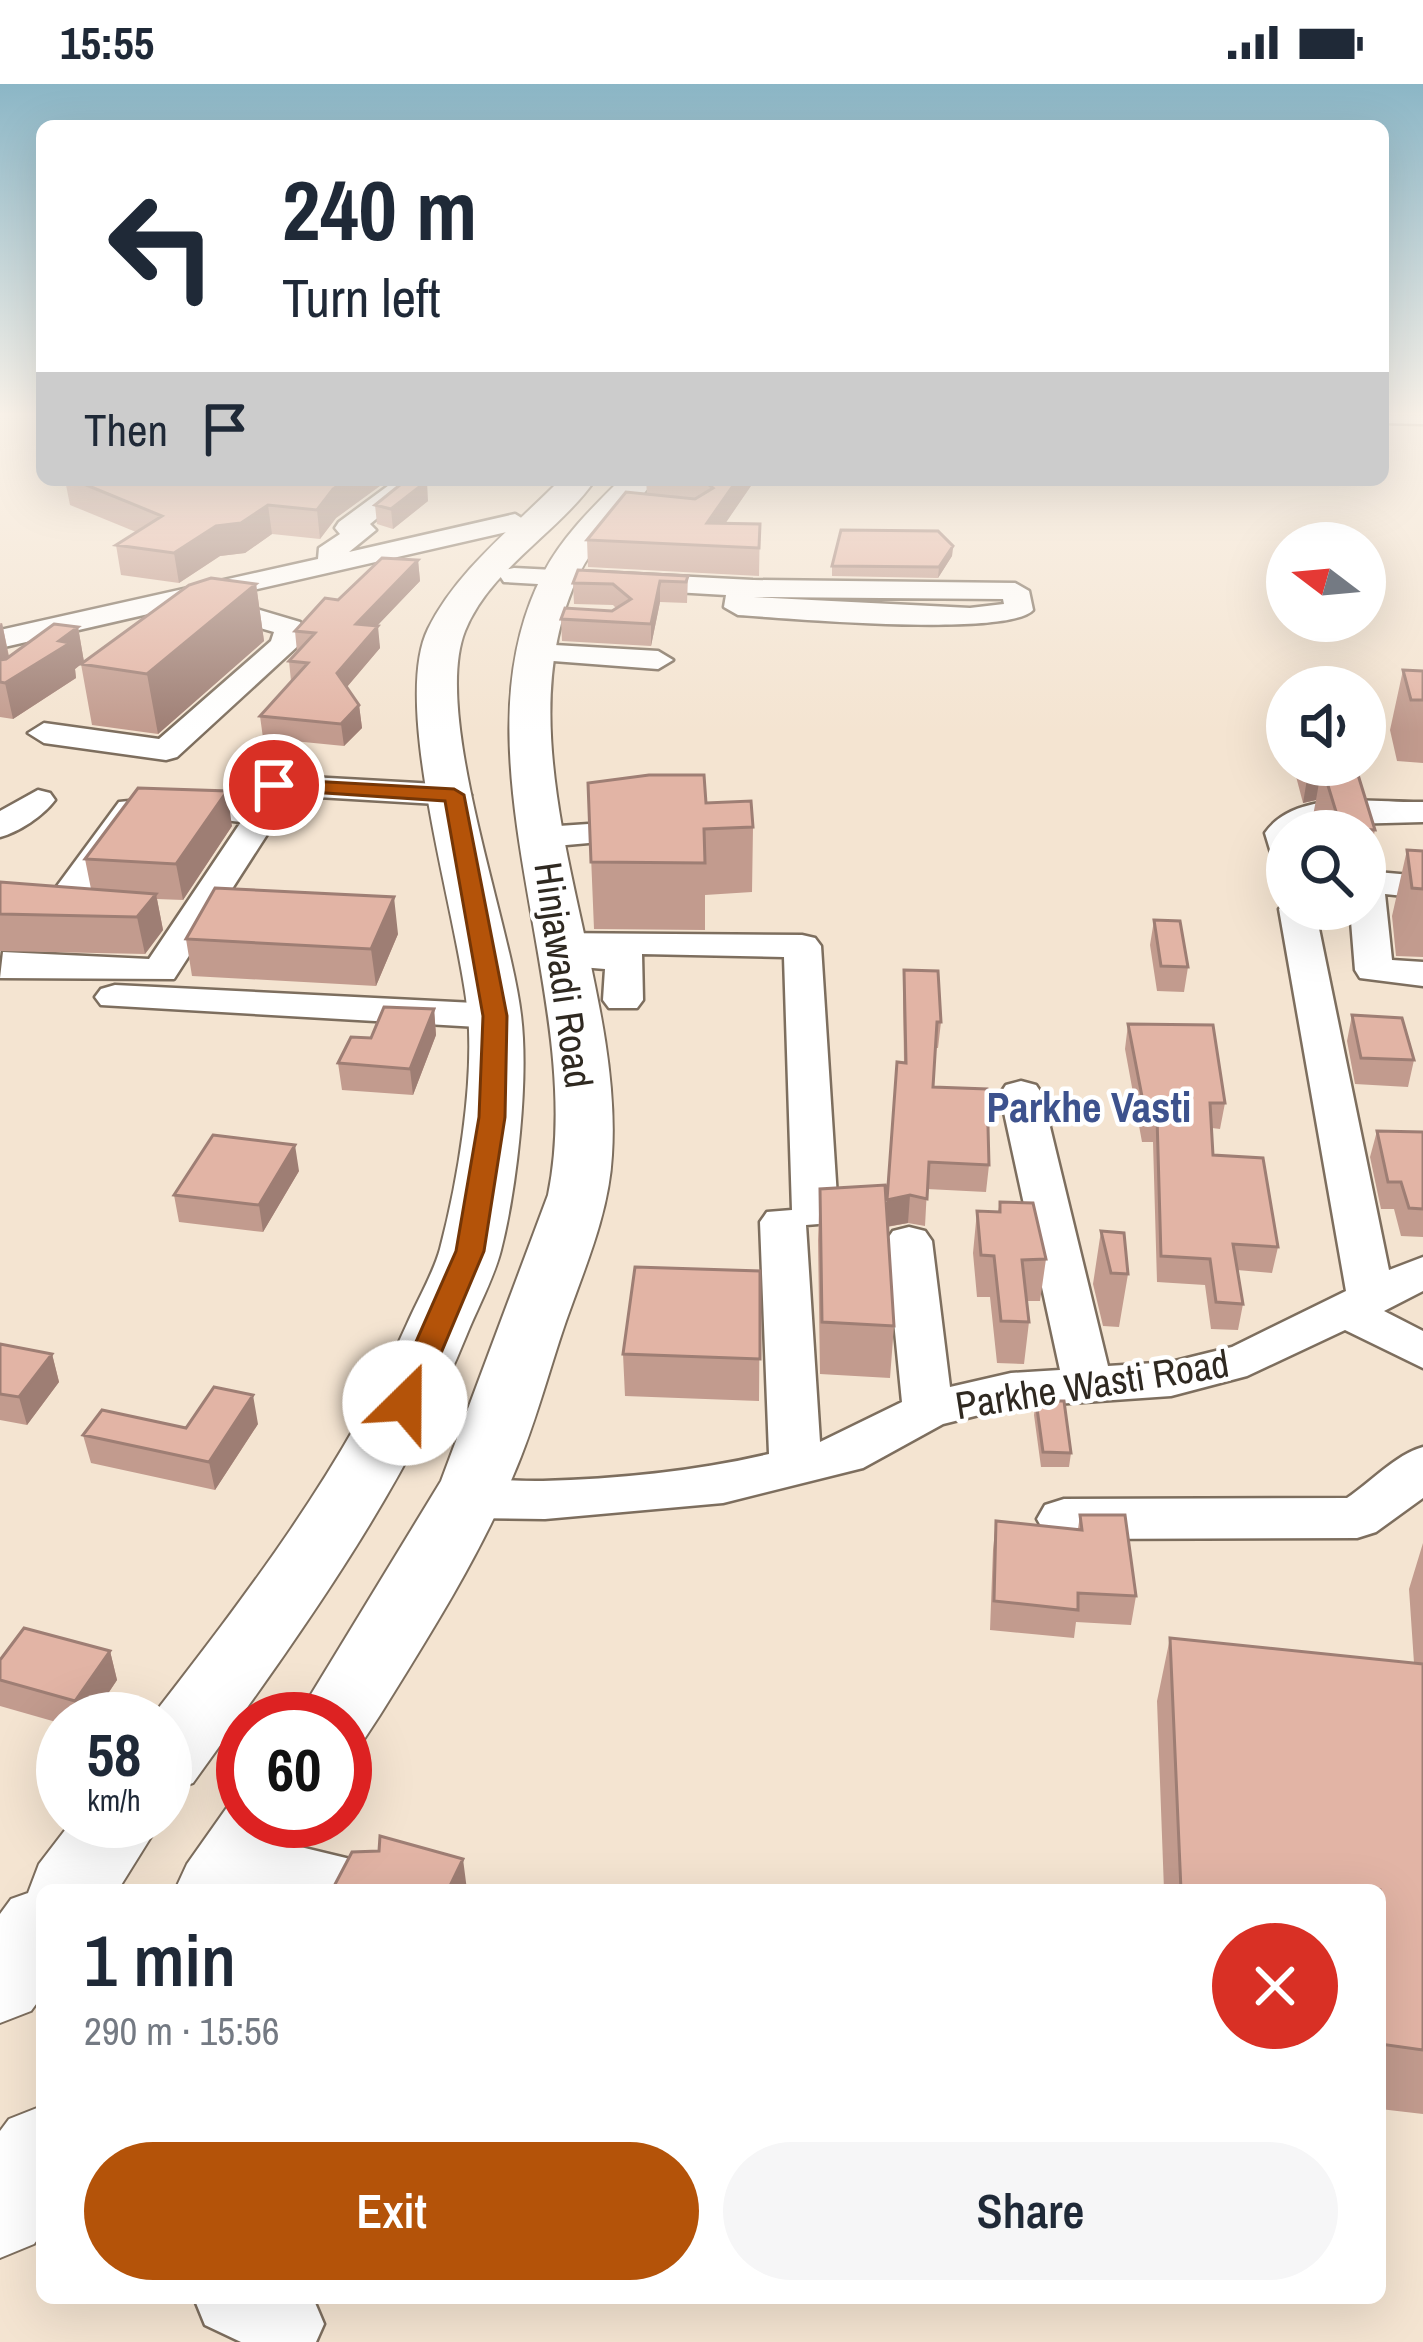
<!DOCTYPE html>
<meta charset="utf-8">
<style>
:root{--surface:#fff;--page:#f6f6f7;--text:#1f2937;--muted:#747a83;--accent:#b45309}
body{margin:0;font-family:"Archivo Narrow",sans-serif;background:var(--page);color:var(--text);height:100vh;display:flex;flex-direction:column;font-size:45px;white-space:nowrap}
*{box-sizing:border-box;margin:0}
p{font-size:39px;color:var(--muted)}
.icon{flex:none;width:66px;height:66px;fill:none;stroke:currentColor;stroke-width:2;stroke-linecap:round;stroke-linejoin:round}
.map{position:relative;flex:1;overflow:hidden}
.sheet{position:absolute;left:36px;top:1800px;width:1350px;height:420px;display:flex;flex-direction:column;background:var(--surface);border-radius:18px;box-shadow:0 12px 48px #0002}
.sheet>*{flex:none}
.guide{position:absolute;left:36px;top:36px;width:1353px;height:366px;border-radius:18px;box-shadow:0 12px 48px #0002;background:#fff;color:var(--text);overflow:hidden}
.needle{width:78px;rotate:286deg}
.controls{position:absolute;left:1266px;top:438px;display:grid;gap:24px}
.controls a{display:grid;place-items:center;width:120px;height:120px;border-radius:50%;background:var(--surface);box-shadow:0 12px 48px #0002;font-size:60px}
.speed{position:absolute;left:36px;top:1608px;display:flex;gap:24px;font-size:60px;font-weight:700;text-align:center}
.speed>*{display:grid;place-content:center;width:156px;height:156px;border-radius:50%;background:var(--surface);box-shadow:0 12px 48px #0002;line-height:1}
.speed small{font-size:30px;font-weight:400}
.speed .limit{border:18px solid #d22;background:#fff;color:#111}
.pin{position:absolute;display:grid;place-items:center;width:102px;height:102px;color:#fff;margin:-51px;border:6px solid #fff;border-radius:50%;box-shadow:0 3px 12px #0007}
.me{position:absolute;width:132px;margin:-66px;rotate:23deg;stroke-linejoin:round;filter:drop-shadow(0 0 9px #0008)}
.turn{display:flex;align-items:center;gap:42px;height:252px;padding:0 48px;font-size:54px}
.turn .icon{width:156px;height:156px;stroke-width:2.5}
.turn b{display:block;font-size:84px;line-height:102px}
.then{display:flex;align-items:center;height:114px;padding:0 48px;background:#0003;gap:24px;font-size:45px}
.round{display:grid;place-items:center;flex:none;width:126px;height:126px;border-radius:63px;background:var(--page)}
.overview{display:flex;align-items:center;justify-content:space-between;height:204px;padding:0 48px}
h1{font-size:72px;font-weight:600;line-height:90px}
.button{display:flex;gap:24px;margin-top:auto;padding:24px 48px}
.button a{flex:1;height:138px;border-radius:72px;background:var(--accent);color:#fff;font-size:48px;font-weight:600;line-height:138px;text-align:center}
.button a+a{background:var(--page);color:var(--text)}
.status{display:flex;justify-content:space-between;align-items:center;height:84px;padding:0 60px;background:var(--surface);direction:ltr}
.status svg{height:33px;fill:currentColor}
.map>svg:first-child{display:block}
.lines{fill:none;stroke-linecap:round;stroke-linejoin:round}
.minor-casing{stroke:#7d6e5e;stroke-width:5}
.major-casing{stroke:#7d6e5e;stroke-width:4}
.minor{fill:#fff;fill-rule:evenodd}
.major{fill:#fff;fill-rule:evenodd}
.wall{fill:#c29b8e}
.shaded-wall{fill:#9e7e74}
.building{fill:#e2b4a5;stroke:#9e7e74;stroke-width:3}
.route{fill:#b45309;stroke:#753606;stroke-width:3}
.labels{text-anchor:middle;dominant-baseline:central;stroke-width:9;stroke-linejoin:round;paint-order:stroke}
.street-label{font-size:39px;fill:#2f2921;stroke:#fff}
.neighbourhood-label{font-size:42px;font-weight:bold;fill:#3d528d;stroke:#fff}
</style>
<div class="status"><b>15:55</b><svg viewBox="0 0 49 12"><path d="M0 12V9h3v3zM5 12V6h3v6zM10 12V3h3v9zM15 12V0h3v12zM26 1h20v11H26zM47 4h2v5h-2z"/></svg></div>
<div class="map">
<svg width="1423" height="2258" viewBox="0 0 1423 2258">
<rect width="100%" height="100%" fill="#f4e4d1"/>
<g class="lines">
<g class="minor-casing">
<path id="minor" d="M1383 332H1423V340L1383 339Z
M396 396H424L370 440 376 446 349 468 515 430 528 438 515 446 0 564V546L318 475 319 464 340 450 335 444 339 438Z
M514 484 753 496 1015 499 1029 507 1033 526C1007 554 787 534 738 531L724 523 726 511 504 498 500 492 504 486ZM753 513 1003 515 1004 520 970 524Z
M243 521 300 538 304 544 300 560 177 673 166 676 44 659 28 649 44 639 159 655 271 557 274 548 233 536 229 530 233 524Z
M537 560 658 567 673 576 658 585 527 575 522 569 527 563Z
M274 691 454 701 471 711 454 721 283 711 272 728 277 735 174 895 0 894 3 868 149 875 241 738 198 733 142 734 71 833H45L40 825 119 718 178 712 245 718 262 694Z
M38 706 50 709 55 716C43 732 19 748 0 753V727Z
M1423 718V738L1310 741 1287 747V786L1275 782 1265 749C1296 704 1373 719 1423 718Z
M633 737 645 740 650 747 645 754 544 763 532 760 527 753 532 746 544 743Z
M1365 787 1423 792V814L1385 810 1392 876 1423 878V902L1360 894 1355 886 1350 825H1365Z
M1287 817V825H1315L1389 1186 1423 1173V1207L1384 1227 1423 1247V1284L1345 1246 1247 1292 1171 1312 1011 1323 943 1340 863 1384 723 1419 545 1435 468 1434 449 1429 442 1415 449 1401C480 1392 512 1398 543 1397 618 1395 697 1387 769 1370L760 1138 767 1128 792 1126 784 873 642 870 643 916 637 924H609L603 916 605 885 568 882 562 874 566 868 550 865 544 857 550 849 802 851 815 854 821 862 838 1129 831 1139 806 1141 820 1358 902 1318 886 1157 893 1147 909 1143 925 1147 932 1157 950 1303 1011 1289 1060 1286 1000 1010 1006 1001 1021 997 1036 1001 1042 1010 1108 1282 1171 1278 1232 1263 1346 1207 1279 825Z
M115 901 495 920 509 924 515 932 509 940 495 944 101 921 95 913 101 905Z
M1423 1363V1414L1376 1448 1357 1454 1064 1455 1045 1449 1037 1435 1045 1421 1064 1415 1347 1414C1371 1398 1395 1371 1423 1363Z
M238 1748 375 1781 385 1801 383 1806H255L216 1794 207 1775 216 1756Z
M194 2214H313L324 2240 316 2258H241L205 2241Z"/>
</g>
<g class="major-casing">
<path id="major" d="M560 396H595C558 449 490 485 465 547 432 630 510 837 521 931 529 995 517 1103 501 1166 494 1194 478 1223 467 1250 401 1413 295 1557 193 1699L165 1709V1635H150C247 1510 343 1385 407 1240 418 1215 433 1190 440 1165 458 1097 474 1000 468 930 460 839 390 622 428 545 457 486 515 442 560 396Z
M620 396H654C632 428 598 452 580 488 494 665 624 885 612 1071 609 1129 585 1183 566 1237 548 1289 535 1342 513 1392 478 1475 428 1554 380 1631L363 1657 345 1663V1635H296L441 1397 548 1111C589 913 447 671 544 488 563 452 592 424 620 396Z
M243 1709V1737H305L264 1806H175L187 1780 235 1712Z
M72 1737H161L118 1806H42V1912L31 1927 0 1939V1830L11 1815 28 1809 39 1780Z
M42 2022V2149L34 2160 0 2174V2047L9 2035Z"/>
</g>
<use href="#minor" class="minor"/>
<use href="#major" class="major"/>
</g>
<path class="wall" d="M65 396H388L336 434 320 455 272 450 245 469 220 472 179 499 121 491 116 461 136 448 70 421Z
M646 396H755L725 439 760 440 759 492 588 483 587 456 647 410Z
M428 417 393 445 377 440 375 421Z
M953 462 952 472 938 494 832 492V482Z
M418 476 420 497 376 542 380 564 347 603 359 621 362 644 344 662 263 654 260 632 291 597 289 577 297 568 295 547 338 516Z
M688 492 687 519 660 518 651 562 562 557 561 535 612 527 616 524 613 521 574 520 573 499Z
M256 500 264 557 158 650 92 641 81 580 75 585 76 594 13 635 0 633V539H2L9 572 78 543 84 578Z
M1403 586 1423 587V679L1397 677 1390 646Z
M1287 615V654L1283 638Z
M1293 681H1355L1375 746 1365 791V747H1310L1316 716 1303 719Z
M588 699 706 719 753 743 752 808 705 811V846L594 845Z
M232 742 183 816 157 815 163 846 145 870 0 867V798L91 805 85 775Z
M1407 766 1423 767V873L1396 872 1392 832Z
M1154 836 1188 883 1184 908 1157 907 1150 861Z
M398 850 376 902 192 892 186 855Z
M904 886 941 938 938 964H935L933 1003 989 1081 986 1108 927 1105 925 1142 908 1139 887 1143 894 1242 890 1294 820 1290 818 1156 820 1105 886 1126 904 979 903 911Z
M434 925 436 951 413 1011 342 1006 338 979 371 954Z
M1352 931 1414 976 1408 1003 1355 1000 1347 957Z
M1128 940 1225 1019 1220 1045 1212 1044 1213 1071 1278 1163 1272 1189 1237 1186 1243 1220 1238 1246 1211 1245 1205 1201 1157 1198 1153 1058H1142L1125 965Z
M1377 1047 1423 1048V1153L1401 1152 1394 1125H1381L1370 1073Z
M299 1087 263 1148 179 1138 174 1111Z
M1000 1118 1046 1175 1040 1217H1027L1029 1238 1024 1280 997 1279 990 1213H977L973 1169 977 1127 998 1128Z
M1101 1147 1128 1190 1119 1243 1103 1242 1093 1200Z
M760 1187 759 1317 625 1312 623 1270Z
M0 1260 52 1270 59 1298 27 1341 0 1336Z
M1036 1317 1071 1369 1069 1383H1041L1034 1331Z
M258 1340 215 1406 91 1379 83 1351Z
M1080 1431 1136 1512 1131 1541 1076 1538 1074 1554 990 1546 993 1466 996 1437 1078 1445Z
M1423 1459V2030L1380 2025V1806H1164L1157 1617 1170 1554 1414 1579 1409 1505Z
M110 1567 117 1596 91 1635H63V1640L0 1622V1576Z"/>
<path class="shaded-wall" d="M346 396H388L336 434 320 455 317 426 333 405Z
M737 396H755L710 462 707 439Z
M427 397 428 417 393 445 391 425Z
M268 421 272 450 245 469 220 472 179 499 174 469 216 442Z
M953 462 952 472 938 494 939 483Z
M418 476 420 497 358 562 356 540Z
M660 497V518L651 562V540Z
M256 500 264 557 158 650 147 590Z
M2 539 9 574 0 582V541Z
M378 542 380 564 340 611 337 589Z
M78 543 84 578 75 585 76 594 13 635 5 599Z
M359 621 362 644 344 662 341 640Z
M1320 693 1316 716 1303 719 1307 695Z
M227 707 232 742 183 816 176 780Z
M156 810 163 846 145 870 137 833Z
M394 813 398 850 376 902 371 865Z
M434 925 436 951 413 1011 410 985Z
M295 1061 299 1087 263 1148 259 1121Z
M910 1111 908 1139 885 1143 887 1116Z
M52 1270 59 1298 27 1341 19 1313Z
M253 1311 258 1340 215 1406 209 1378Z
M110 1567 117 1596 91 1635H80L75 1617Z
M463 1775 467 1806H448Z"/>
<path class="building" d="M74 396H346L333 405 317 426 268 421 241 439 216 442 174 469 116 461 162 432Z
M406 396 427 397 391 425 375 421Z
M703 396H737L707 439 760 440 759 464 587 456 626 408 695 415 713 404Z
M841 446 938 447 953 462 939 483 832 482Z
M382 474 418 476 356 540 378 542 337 589 359 621 341 640 260 632 308 579 289 577 315 549 295 547 325 514 338 516Z
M578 486 688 492 686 498 660 497 651 540 561 535 565 524 612 527 631 515 613 500 573 499Z
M211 494 256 500 147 590 81 580 189 501Z
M54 540 78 543 59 557 70 559 5 599 0 598V576L6 575Z
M1403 586 1423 587V616H1411Z
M1304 681H1332V682H1322L1320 693 1307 695Z
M1355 681 1375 746 1341 744 1322 682Z
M649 691H704L706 719 751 717 753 743 704 745 705 779 591 778 588 699Z
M138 704 227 707 176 780 85 775Z
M1407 766 1423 767V805L1412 804Z
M0 798 156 810 137 833 0 830Z
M215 804 394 813 371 865 186 855Z
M1154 836 1180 837 1188 883 1161 882Z
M904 886 938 887 941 938H937L933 1003 987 1005 989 1081 929 1078 927 1115 910 1111 887 1116 897 978 906 979Z
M384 923 434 925 410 985 338 979 351 953 371 954Z
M1352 931 1402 934 1414 976 1361 974Z
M1128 940 1213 941 1225 1019H1210L1213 1071 1263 1074 1278 1163 1233 1160 1243 1220 1216 1218 1210 1175 1161 1172 1157 1033H1146Z
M1377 1047 1423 1048V1125L1409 1124 1401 1098H1388Z
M213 1051 295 1061 259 1121 174 1111Z
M885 1101 894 1242 822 1238 820 1105Z
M1000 1118 1033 1119 1046 1175 1022 1176 1029 1238 1001 1237 994 1172 981 1171 977 1127 1000 1128Z
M1101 1147 1124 1149 1128 1190 1111 1189Z
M635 1183 760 1187V1275L623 1270Z
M0 1260 52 1270 19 1313 0 1310Z
M214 1303 253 1311 209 1378 83 1351 102 1326 186 1344Z
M1036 1317H1064L1071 1369 1043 1368Z
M1080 1431H1125L1136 1512 1078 1509V1526L994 1517 996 1437 1082 1446Z
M24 1544 110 1567 75 1617 0 1596V1576Z
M1170 1554 1423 1580V1966L1380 1960V1806H1181Z
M380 1752 463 1775 448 1806H332L352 1768 379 1767Z"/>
<linearGradient id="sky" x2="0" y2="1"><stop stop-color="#8bb6c6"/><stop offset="0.51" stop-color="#faf3ea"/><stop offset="1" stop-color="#faf3ea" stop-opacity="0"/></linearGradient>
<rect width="1423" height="648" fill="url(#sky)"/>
<path class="route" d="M274 695 454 705 464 711 507 932 505 1033 484 1167 420 1319 405 1330 389 1319 456 1167 479 1033 483 932 445 717 266 705V697Z"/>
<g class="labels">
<g class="street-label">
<text transform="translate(564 891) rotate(82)">Hinjawadi Road</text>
<text transform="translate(1092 1300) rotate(-9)">Parkhe Wasti Road</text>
</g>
<g class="neighbourhood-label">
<text x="1089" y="1023">Parkhe Vasti</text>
</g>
</g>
</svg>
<div class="controls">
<a><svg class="needle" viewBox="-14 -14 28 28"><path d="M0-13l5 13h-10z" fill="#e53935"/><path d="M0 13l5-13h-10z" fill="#747a83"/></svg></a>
<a><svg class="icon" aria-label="sound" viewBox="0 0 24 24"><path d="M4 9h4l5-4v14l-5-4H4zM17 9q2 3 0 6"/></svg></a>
<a><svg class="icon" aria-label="search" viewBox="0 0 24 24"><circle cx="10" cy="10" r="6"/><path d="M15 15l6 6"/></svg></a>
</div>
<div class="speed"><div>58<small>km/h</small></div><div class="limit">60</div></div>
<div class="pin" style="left:274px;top:701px;background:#d93025"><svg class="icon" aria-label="arrive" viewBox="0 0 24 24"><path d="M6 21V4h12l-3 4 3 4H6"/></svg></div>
<svg class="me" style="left:405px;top:1319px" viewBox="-20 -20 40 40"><circle r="19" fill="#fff"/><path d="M0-13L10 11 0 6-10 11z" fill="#b45309"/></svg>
<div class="guide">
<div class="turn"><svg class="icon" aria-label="left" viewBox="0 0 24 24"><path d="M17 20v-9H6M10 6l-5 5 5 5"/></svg><div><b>240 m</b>Turn left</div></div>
<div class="then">Then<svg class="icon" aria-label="arrive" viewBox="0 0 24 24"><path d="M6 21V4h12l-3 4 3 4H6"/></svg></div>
</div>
<section class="sheet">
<div class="overview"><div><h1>1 min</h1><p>290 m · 15:56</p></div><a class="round" style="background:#d93025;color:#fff"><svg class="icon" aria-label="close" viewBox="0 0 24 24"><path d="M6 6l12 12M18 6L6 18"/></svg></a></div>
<div class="button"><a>Exit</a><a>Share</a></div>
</section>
</div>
